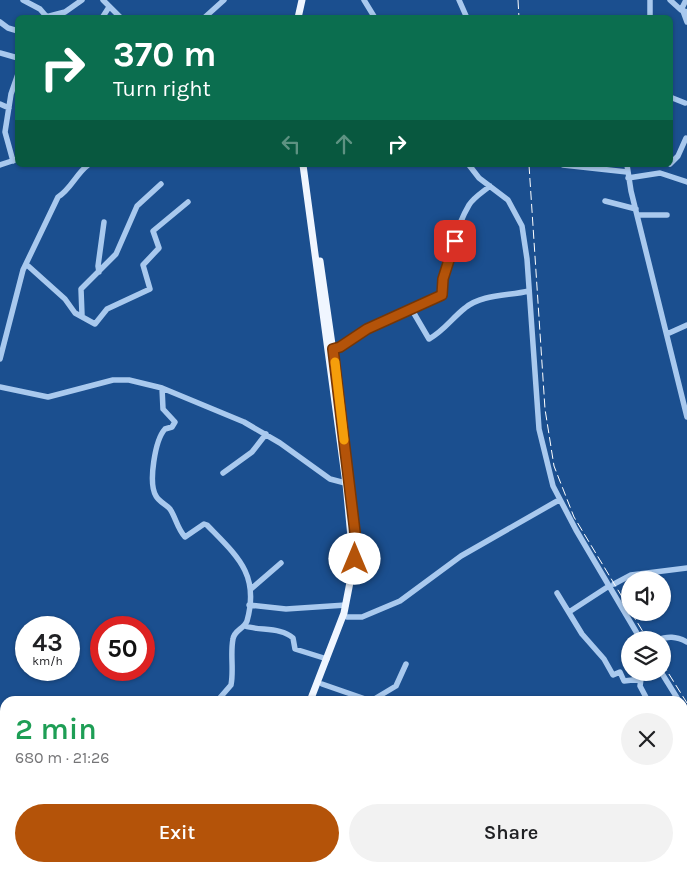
<!DOCTYPE html>
<meta charset="utf-8">
<style>
:root{--surface:#fff;--page:#f2f2f2;--text:#202124;--muted:#757577;--accent:#b45309}
body{margin:0;font-family:Karla,sans-serif;background:var(--page);color:var(--text);height:100vh;display:flex;flex-direction:column;font-size:19px;white-space:nowrap}
*{box-sizing:border-box;margin:0}
p{font-size:16px;color:var(--muted)}
.icon{flex:none;width:28px;height:28px;fill:none;stroke:currentColor;stroke-width:2;stroke-linecap:round;stroke-linejoin:round}
.map{position:relative;flex:1;overflow:hidden}
.details{position:absolute;left:0px;top:696px;width:688px;height:176px;display:flex;flex-direction:column;background:var(--surface);border-radius:15px 15px 0 0;box-shadow:0 1px 4px #0004}
.details>*{flex:none}
.guide{position:absolute;left:15px;top:15px;width:658px;height:152px;border-radius:8px;box-shadow:0 1px 4px #0004;background:#0b6e4f;color:#fff;overflow:hidden}
.buttons{position:absolute;left:621px;top:571px;display:grid;gap:10px}
.buttons a{display:grid;place-items:center;width:50px;height:50px;border-radius:50%;background:var(--surface);box-shadow:0 1px 4px #0004;font-size:25px}
.speed{position:absolute;left:15px;top:616px;display:flex;gap:10px;font-size:25px;font-weight:700;text-align:center}
.speed>*{display:grid;place-content:center;width:65px;height:65px;border-radius:50%;background:var(--surface);box-shadow:0 1px 4px #0004;line-height:1}
.speed small{font-size:12px;font-weight:400}
.speed .limit{border:8px solid #d22;background:#fff;color:#111}
.pin{position:absolute;display:grid;place-items:center;width:42px;height:42px;color:#fff;margin:-21px;border-radius:10px;box-shadow:0 2px 8px #0006}
.me{position:absolute;width:55px;margin:-28px;rotate:0deg;stroke-linejoin:round;filter:drop-shadow(0 0 4px #0008)}
.turn{display:flex;align-items:center;gap:18px;height:105px;padding:0 15px;font-size:22px}
.turn .icon{width:65px;height:65px;stroke-width:2.5}
.turn b{display:block;font-size:35px;line-height:42px}
.lanes{display:flex;align-items:center;height:48px;padding:0 15px;background:#0003;justify-content:center;gap:25px;direction:ltr}
.lanes .off{opacity:.35}
.round{display:grid;place-items:center;flex:none;width:52px;height:52px;border-radius:26px;background:var(--page)}
.headline{display:flex;align-items:center;justify-content:space-between;height:85px;padding:0 15px}
h1{font-size:30px;font-weight:600;line-height:38px;color:#1e9e55}
.cta{display:flex;gap:10px;margin-top:auto;padding:10px 15px}
.cta a{flex:1;height:58px;border-radius:30px;background:var(--accent);color:#fff;font-size:20px;font-weight:600;line-height:58px;text-align:center}
.cta a+a{background:var(--page);color:var(--text)}
.map>svg:first-child{display:block}
.lines{fill:none;stroke-linecap:round;stroke-linejoin:round}
.minor{stroke:#a9c9ee;stroke-width:5.5}
.major{stroke:#f0f6ff;stroke-width:7}
.rail{stroke:#fff;stroke-width:1;stroke-dasharray:9 4;stroke-linecap:butt}
.route-casing{stroke:#753606;stroke-width:12}
.route{stroke:#b45309;stroke-width:9}
.slow{stroke:#f59e0b;stroke-width:9}
</style>
<div class="map">
<svg width="687" height="872" viewBox="0 0 687 872">
<rect width="100%" height="100%" fill="#1b4f8f"/>
<g class="lines">
<path class="minor" d="M23 0 40 9 46 16
M103 0 121 18
M364 0 375 18
M459 0 467 18
M670 0 681 10 687 12
M681 10 686 0
M683 11 687 22
M42 18 65 12 82 0
M102 18 109 7
M204 18 224 0
M650 18V0
M0 22 8 28 18 31
M0 53 18 58
M670 97 685 103
M0 104 9 108
M13 161 5 132 11 94 18 74
M670 164 678 156 686 138
M0 165 18 159
M469 165 479 178 508 200 522 226 527 259 539 429 553 486 576 530 641 640
M563 165 627 172
M627 165 631 191 687 417
M628 178 660 173 687 182
M605 201 636 209
M638 215H667
M26 264 65 299 75 313 95 324 107 309 150 289 143 265 159 248 153 231 188 202
M99 272 98 266 104 222
M412 310 442 295C443 271 457 225 469 205 474 197 483 192 490 186
M82 315 81 289 116 254 137 206 161 184
M667 334 687 325
M333 349 340 347 367 329 412 310 429 339C444 331 452 318 465 308 482 294 508 296 529 291
M0 359 23 270 58 197C71 189 76 174 88 165
M0 387 48 397 113 380H129L162 388 244 422 280 443 330 479 349 484
M162 388 163 409 175 422 172 427 165 429C155 440 148 483 156 496 159 502 166 504 170 509 176 518 177 528 185 537L204 524 207 525C237 556 260 574 247 621 244 629 234 630 233 639 230 654 234 670 231 685L218 700 207 701
M223 473 252 452 266 434
M614 584 631 575 687 568
M251 589 281 563
M557 593 582 634 604 659 613 675 620 672 624 681 641 679
M249 605 286 609 346 605
M569 612 609 586
M347 617H362L400 601 461 556 559 500
M245 626C260 631 281 627 293 638L295 649 327 659
M656 640C668 636 676 636 687 642
M661 672 679 701
M322 684 371 701
M371 701 396 686 406 664
M648 701 640 686 641 679 651 672
M682 707 687 714
M682 822 687 829
M682 863 687 860
M352 868V872
M395 868 402 872
M518 868 523 872
M581 868 584 872
M645 868 649 872
M670 872 677 868"/>
<path class="major" d="M298 18 302 0
M303 165 346 484 352 548 351 577 344 613 310 701
M320 261 338 386
M237 872 238 868
M243 872 244 868"/>
<path class="rail" d="M518 0 519 18
M529 165 545 409 554 466 574 517 630 610
M631 612 648 640
M662 663 687 703"/>
</g>
<g class="lines">
<g class="route-casing">
<path id="route" d="M355 559V532L333 349 340 347 367 329 442 295 443 279 455 241"/>
</g>
<use href="#route" class="route"/>
<path class="slow" d="M335 362 344 440"/>
</g>
</svg>
<div class="buttons">
<a><svg class="icon" aria-label="sound" viewBox="0 0 24 24"><path d="M4 9h4l5-4v14l-5-4H4zM17 9q2 3 0 6"/></svg></a>
<a><svg class="icon" aria-label="layers" viewBox="0 0 24 24"><path d="M12 4l9 5-9 5-9-5zM3 14l9 5 9-5"/></svg></a>
</div>
<div class="speed"><div>43<small>km/h</small></div><div class="limit">50</div></div>
<div class="pin" style="left:455px;top:241px;background:#d93025"><svg class="icon" aria-label="arrive" viewBox="0 0 24 24"><path d="M6 21V4h12l-3 4 3 4H6"/></svg></div>
<svg class="me" style="left:355px;top:559px" viewBox="-20 -20 40 40"><circle r="19" fill="#fff"/><path d="M0-13L10 11 0 6-10 11z" fill="#b45309"/></svg>
<div class="guide">
<div class="turn"><svg class="icon" aria-label="right" viewBox="0 0 24 24"><path d="M7 20v-9h11M14 6l5 5-5 5"/></svg><div><b>370 m</b>Turn right</div></div>
<div class="lanes"><svg class="icon off" aria-label="left" viewBox="0 0 24 24"><path d="M17 20v-9H6M10 6l-5 5 5 5"/></svg><svg class="icon off" aria-label="ahead" viewBox="0 0 24 24"><path d="M12 20V5M6 11l6-6 6 6"/></svg><svg class="icon" aria-label="right" viewBox="0 0 24 24"><path d="M7 20v-9h11M14 6l5 5-5 5"/></svg></div>
</div>
<section class="details">
<div class="headline"><div><h1>2 min</h1><p>680 m · 21:26</p></div><a class="round"><svg class="icon" aria-label="close" viewBox="0 0 24 24"><path d="M6 6l12 12M18 6L6 18"/></svg></a></div>
<div class="cta"><a>Exit</a><a>Share</a></div>
</section>
</div>
